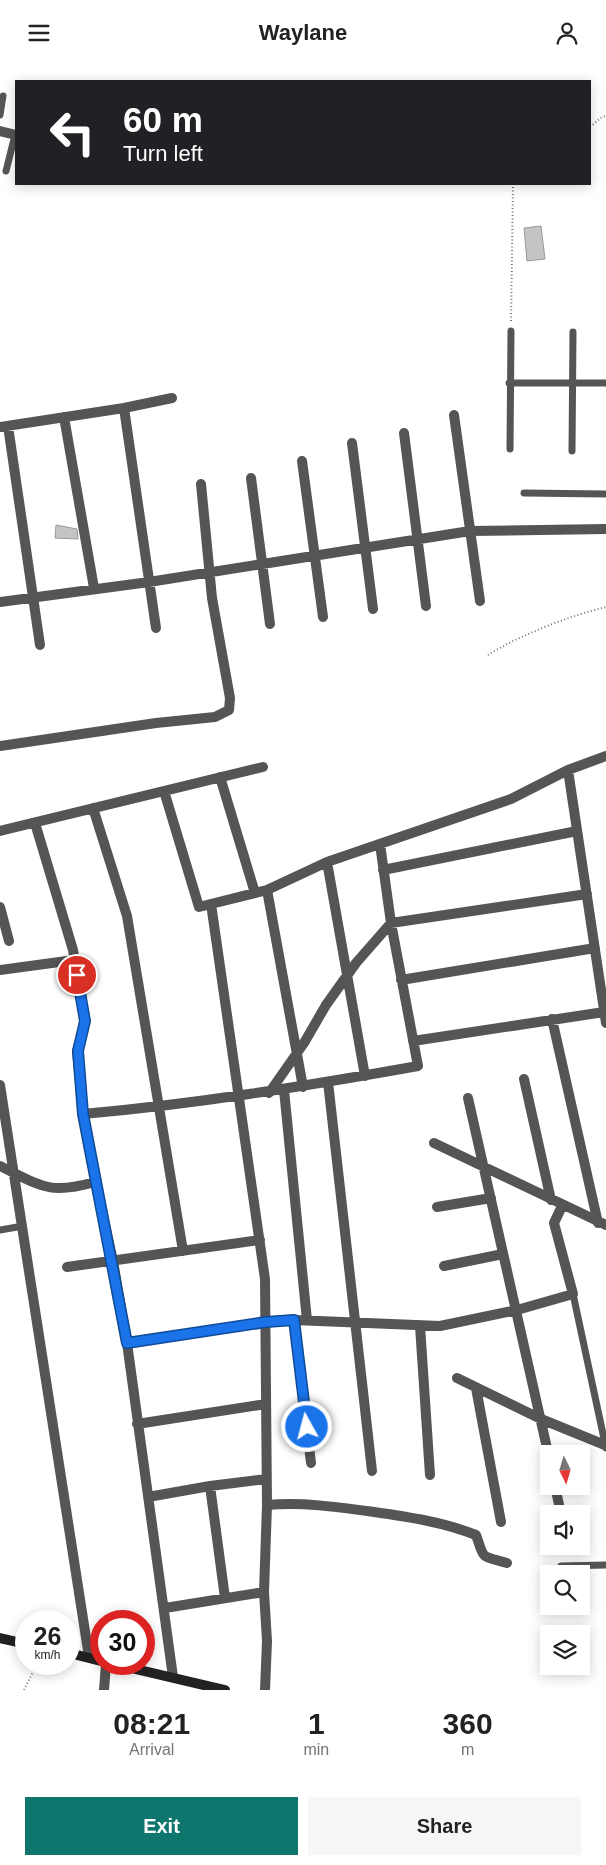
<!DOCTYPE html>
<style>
:root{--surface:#fff;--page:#f6f6f6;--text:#222;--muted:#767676;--accent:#0f766e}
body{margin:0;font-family:Arial,sans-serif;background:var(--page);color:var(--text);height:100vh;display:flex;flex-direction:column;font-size:19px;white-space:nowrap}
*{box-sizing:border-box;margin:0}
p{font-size:16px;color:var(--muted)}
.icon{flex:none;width:28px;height:28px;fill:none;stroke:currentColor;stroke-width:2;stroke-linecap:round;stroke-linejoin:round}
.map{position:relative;height:1625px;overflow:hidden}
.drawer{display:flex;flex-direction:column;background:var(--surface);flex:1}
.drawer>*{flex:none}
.hud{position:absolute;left:15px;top:15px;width:576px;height:105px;border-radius:0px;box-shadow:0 2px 12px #0003;background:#202124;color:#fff;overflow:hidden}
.needle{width:32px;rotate:175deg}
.tools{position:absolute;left:540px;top:1380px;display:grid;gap:10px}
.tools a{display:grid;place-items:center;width:50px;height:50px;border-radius:0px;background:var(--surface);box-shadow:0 2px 12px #0003;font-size:25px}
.speed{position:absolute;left:15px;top:1545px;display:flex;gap:10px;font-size:25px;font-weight:700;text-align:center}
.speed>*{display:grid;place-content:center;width:65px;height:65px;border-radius:50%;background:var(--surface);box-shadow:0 2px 12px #0003;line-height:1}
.speed small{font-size:12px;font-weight:400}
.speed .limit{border:8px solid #d22;background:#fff;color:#111}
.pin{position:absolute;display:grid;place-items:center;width:42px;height:42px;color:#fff;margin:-21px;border:2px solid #fff;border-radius:50%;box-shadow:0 1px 5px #0007}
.me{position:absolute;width:55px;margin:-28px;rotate:353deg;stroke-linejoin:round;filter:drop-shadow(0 0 4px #0008)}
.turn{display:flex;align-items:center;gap:18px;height:105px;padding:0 25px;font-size:22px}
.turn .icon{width:65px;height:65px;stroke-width:2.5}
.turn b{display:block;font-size:35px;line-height:42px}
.eta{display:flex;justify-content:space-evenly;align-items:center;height:85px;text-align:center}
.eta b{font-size:30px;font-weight:700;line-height:35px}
.action{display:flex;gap:10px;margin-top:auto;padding:10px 25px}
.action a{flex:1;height:58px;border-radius:0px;background:var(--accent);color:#fff;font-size:20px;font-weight:700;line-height:58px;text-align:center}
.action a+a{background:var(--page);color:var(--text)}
header{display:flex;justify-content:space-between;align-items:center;height:65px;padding:0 25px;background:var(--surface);font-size:22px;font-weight:700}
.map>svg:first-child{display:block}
.building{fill:#c4c4c4;stroke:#999}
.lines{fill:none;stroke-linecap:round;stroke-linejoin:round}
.path{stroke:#777;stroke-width:2;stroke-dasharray:1 2.5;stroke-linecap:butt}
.lane{stroke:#555;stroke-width:7}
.street{stroke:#555;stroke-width:10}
.secondary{stroke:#222;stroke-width:10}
.route-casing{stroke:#114b97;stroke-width:12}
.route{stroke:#1a73e8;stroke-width:9}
</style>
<header><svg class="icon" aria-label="menu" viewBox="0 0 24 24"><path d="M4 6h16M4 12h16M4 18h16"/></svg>Waylane<svg class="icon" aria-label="person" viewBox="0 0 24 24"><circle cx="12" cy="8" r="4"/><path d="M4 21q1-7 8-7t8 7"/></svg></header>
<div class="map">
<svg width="606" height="1625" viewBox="0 0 606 1625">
<rect width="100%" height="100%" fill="#fff"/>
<path class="building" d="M541 161 545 194 527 196 524 163Z
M56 460 77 464 78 474 55 473Z"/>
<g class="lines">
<path class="path" d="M590 62 602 52 606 51
M511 256 513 119
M488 590C520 570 569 551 606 542
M24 1625 37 1599"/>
<path class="lane" d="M0 50 3 31
M6 106 15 70
M509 318H606
M510 384 511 266
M572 386 573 267
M524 428 606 429
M0 1165 23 1161
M573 1229 606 1383
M561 1501 606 1500"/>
<path class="street" d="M0 66 16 70
M124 343 156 563
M454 350 480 536
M64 352 94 523
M8 361 40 580
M0 362 124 343 172 333
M404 368 426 541
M352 378 373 544
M302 396 323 552
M251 413 270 559
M0 537 149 517 470 466 606 464
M0 681 156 658 215 652 229 645 230 633 212 533 201 419
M568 705 606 958
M220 712 255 828
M164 726 199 842 267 825 327 797 511 734 568 705 606 691
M93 743 127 851 183 1186
M35 758 73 885 85 956 77 986 83 1049 97 1123 113 1196 127 1278 173 1612
M0 766 263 702
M327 797 365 1011
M383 805 577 766
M267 825 303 1022
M211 839 265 1214 267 1440 264 1527 267 1576 265 1625
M0 842 9 876
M0 905 74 895
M401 915 595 883
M552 954 598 1158
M413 976 604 947
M524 1014 551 1135
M328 1017 372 1406
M0 1020 89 1592
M284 1025 307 1255
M269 1028 304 978 326 940 356 898 391 858 587 829
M468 1033 549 1392
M83 1049C196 1039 306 1021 418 1001L391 858 380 779
M434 1078 606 1160
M0 1101C41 1121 49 1130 95 1117
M437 1142 491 1133
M444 1201 503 1189
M67 1202 260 1175
M294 1255 311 1398
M420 1261 430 1410
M127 1278 266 1257 294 1255 440 1261 517 1245 573 1229 554 1158 562 1141
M457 1313 541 1354 605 1380
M476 1323 501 1457
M137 1359 266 1339
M210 1421 225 1533
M555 1421 561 1449
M148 1432 210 1421 266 1414
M267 1440C304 1437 338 1442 374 1447 409 1452 443 1457 476 1470 485 1495 479 1490 507 1498
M165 1543 264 1527
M104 1625 106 1599"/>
<path class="secondary" d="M0 1573 26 1579
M69 1588 101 1596
M114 1599 225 1625"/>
</g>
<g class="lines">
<g class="route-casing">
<path id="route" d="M77 910 85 956 78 986 83 1049 127 1278 266 1257 294 1255 307 1362"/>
</g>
<use href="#route" class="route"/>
</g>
</svg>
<div class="tools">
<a><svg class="needle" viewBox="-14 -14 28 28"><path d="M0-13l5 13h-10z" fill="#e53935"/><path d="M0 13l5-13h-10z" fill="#767676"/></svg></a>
<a><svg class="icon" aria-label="sound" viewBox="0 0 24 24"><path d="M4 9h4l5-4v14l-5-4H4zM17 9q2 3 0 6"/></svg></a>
<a><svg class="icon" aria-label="search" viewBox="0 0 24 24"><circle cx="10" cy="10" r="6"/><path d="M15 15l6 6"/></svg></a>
<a><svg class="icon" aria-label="layers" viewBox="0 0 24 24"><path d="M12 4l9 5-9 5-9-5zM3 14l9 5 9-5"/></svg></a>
</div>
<div class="speed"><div>26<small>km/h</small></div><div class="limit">30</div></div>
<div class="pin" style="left:77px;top:910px;background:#d93025"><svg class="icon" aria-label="arrive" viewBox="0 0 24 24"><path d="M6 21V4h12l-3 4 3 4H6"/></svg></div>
<svg class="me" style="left:307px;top:1362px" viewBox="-20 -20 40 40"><circle r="17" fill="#1a73e8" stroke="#fff" stroke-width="3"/><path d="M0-11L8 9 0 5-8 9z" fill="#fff"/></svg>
<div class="hud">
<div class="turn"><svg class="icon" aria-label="left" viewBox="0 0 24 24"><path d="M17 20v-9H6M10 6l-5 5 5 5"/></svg><div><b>60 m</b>Turn left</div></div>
</div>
</div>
<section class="drawer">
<div class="eta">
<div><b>08:21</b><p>Arrival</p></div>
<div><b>1</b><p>min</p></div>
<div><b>360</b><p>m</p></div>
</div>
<div class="action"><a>Exit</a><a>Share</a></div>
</section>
